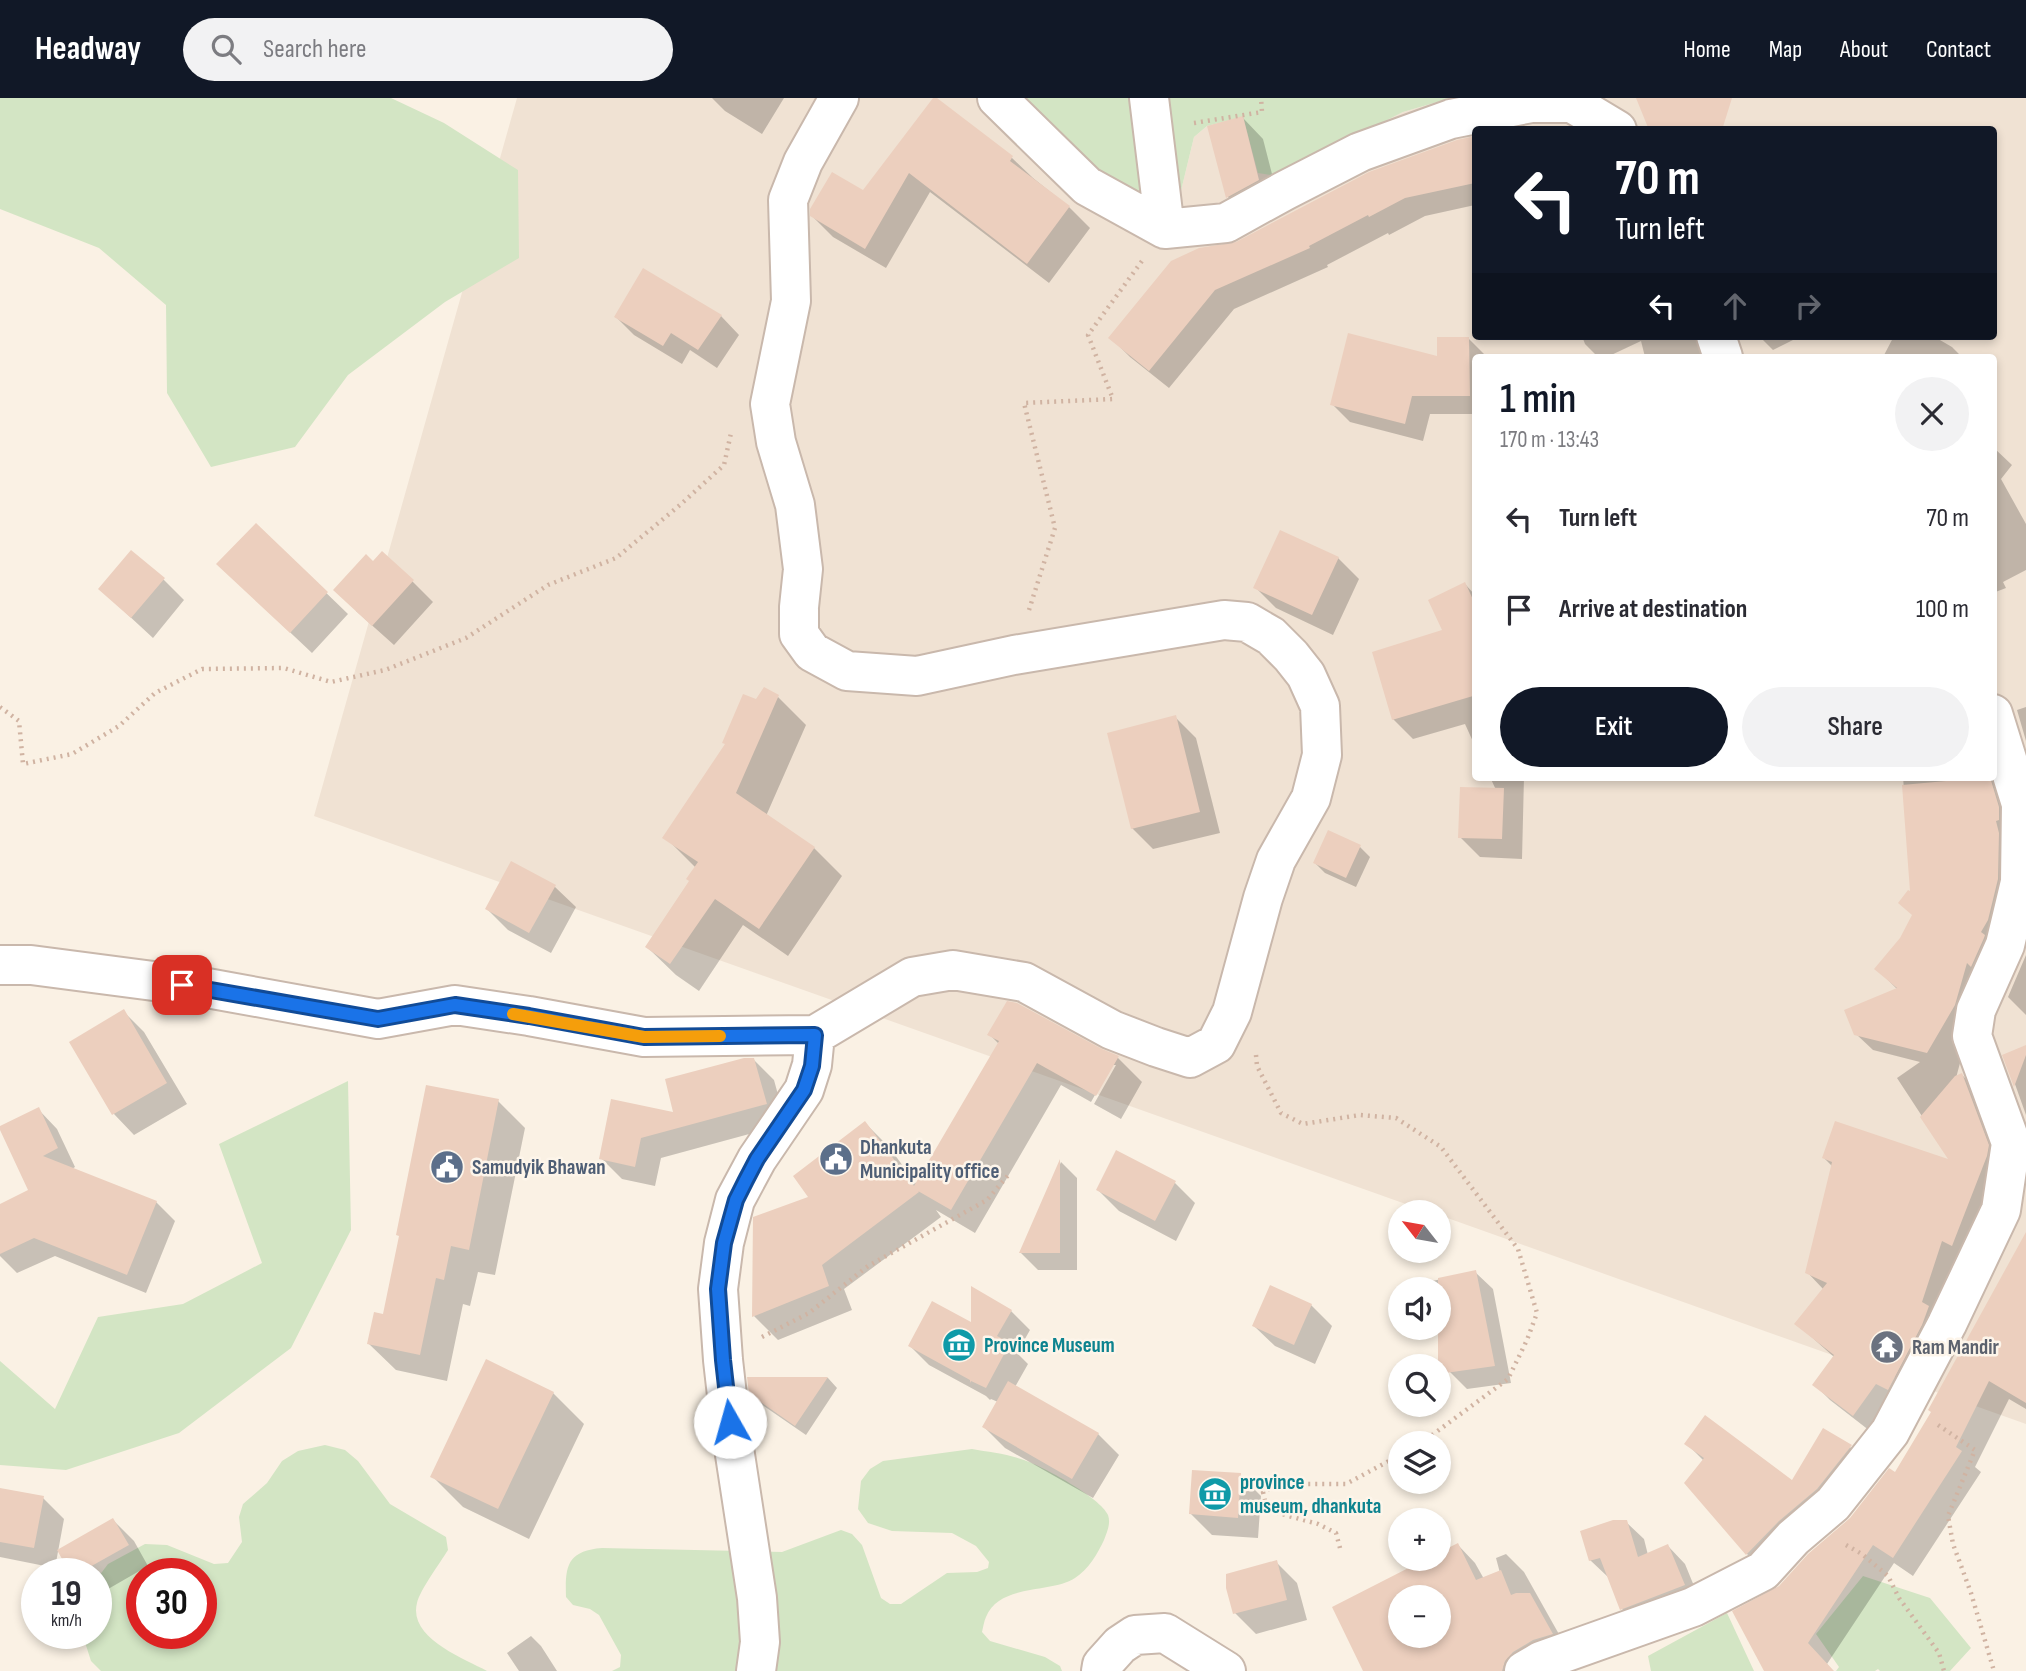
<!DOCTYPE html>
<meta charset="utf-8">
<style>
:root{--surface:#fff;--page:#f2f2f3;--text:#2b2b33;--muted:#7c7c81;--accent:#111827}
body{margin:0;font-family:"Sofia Sans Condensed",sans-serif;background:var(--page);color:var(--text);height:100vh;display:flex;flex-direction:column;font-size:26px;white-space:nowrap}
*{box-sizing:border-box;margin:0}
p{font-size:23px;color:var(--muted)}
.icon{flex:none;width:38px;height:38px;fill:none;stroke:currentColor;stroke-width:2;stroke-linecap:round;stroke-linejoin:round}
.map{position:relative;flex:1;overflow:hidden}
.panel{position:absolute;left:1472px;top:256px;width:525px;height:427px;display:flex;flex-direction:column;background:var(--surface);border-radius:7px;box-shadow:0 4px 10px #0003}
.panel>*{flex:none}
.banner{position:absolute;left:1472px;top:28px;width:525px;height:214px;border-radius:7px;box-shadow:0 4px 10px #0003;background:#111827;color:#fff;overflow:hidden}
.needle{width:46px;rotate:301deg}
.tools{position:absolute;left:1388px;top:1102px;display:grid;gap:14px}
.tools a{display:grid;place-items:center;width:63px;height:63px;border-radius:50%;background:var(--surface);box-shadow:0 4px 10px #0003;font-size:35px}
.speed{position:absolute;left:21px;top:1460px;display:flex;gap:14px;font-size:35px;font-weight:700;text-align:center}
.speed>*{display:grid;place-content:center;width:91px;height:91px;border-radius:50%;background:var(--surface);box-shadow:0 4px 10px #0003;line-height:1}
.speed small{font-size:18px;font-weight:400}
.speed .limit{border:10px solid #d22;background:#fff;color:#111}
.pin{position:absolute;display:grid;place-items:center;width:60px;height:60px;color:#fff;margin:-30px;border-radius:14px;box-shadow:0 4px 10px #0006}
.me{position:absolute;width:77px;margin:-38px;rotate:353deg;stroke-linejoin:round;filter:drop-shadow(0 0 5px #0008)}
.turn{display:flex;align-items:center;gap:24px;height:147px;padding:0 28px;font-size:32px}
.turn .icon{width:91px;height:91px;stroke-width:2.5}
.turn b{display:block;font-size:49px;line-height:60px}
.lanes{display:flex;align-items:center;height:66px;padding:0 28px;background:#0003;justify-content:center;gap:35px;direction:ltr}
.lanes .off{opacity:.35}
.round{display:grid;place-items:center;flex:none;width:74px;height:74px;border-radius:37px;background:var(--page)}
.head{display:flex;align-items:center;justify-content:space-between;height:119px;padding:0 28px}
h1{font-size:42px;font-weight:600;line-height:52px;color:var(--accent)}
.button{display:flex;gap:14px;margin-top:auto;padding:14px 28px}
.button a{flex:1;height:80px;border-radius:42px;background:var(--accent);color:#fff;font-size:28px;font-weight:600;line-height:80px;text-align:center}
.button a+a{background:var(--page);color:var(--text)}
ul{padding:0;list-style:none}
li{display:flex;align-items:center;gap:21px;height:91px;padding:0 28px}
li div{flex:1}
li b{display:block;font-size:26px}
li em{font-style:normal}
header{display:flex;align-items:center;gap:42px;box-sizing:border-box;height:98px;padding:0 35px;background:var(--accent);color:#fff}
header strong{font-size:33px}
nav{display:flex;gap:38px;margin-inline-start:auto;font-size:24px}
.search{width:490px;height:63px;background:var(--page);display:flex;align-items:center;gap:18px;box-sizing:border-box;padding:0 24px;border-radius:38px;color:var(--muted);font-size:26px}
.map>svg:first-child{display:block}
.residential{fill:#f0e2d3;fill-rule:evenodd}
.green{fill:#d3e5c4;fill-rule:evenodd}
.shadow{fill:#0003;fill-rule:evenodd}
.building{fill:#eccfbe;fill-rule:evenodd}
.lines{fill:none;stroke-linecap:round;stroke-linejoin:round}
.street-casing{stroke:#c9b8ac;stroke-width:42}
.path{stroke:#d0b3a2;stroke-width:4.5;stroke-dasharray:2 5;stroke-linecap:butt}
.street{stroke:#fff;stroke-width:38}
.route-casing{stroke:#114b97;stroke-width:18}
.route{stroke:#1a73e8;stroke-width:12}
.slow{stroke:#f59e0b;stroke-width:12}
.labels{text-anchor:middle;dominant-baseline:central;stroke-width:5;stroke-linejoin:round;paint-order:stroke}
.service-label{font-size:21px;font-weight:bold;fill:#4e5e75;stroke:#fdf5ea;text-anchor:start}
.culture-label{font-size:21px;font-weight:bold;fill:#0d838f;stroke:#fdf5ea;text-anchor:start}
.worship-label{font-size:21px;font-weight:bold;fill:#5b616d;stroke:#fdf5ea;text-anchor:start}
</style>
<header>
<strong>Headway</strong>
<div class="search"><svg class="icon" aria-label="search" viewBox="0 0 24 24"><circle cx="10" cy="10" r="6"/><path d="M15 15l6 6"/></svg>Search here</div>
<nav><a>Home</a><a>Map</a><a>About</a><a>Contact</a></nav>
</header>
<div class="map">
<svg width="2026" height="1573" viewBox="0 0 2026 1573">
<rect width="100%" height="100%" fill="#faf1e4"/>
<path class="residential" d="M517 0H975L1088 76H1106L1144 97 1179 101 1194 39 1207 28 1243 18 1277 78 1403 14 1451 0H2026V1326L1439 1117 1438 1115H1431L314 718ZM1475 32H1993V238H1475ZM1475 259H1993V679H1475Z"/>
<path class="green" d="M0 0H391L444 25 518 72 519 160 445 204 348 277 295 349 211 369 167 295 166 207 99 150 0 111Z
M975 0H1451L1403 14 1277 78 1258 75 1243 19 1207 28 1194 39 1179 101 1144 97 1106 76H1088Z
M348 983 351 1132 291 1250 179 1335 66 1372 0 1367V1263L55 1311 98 1219 183 1206 262 1165 219 1046Z
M325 1347 345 1352 358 1363 390 1406 446 1439 448 1452C440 1465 420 1492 417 1505 408 1540 463 1560 487 1573H101L91 1563 82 1535H96V1482L108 1466 145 1446 167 1447 214 1466 228 1465 242 1444 239 1419 243 1406 267 1385 282 1363 298 1353ZM201 1475V1535H142V1475Z
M972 1351C989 1354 1008 1356 1024 1362 1042 1368 1101 1400 1108 1417 1111 1426 1107 1434 1104 1442 1098 1455 1088 1472 1075 1480 1050 1496 1000 1485 986 1519 984 1523 983 1530 982 1534L990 1543 1045 1559 1060 1568 1062 1573H612L620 1569 621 1557 599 1517 590 1511 573 1507 566 1499C565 1468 567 1453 602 1450L782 1454 841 1432 852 1436 862 1447 881 1500 890 1506H901L947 1475 977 1474 988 1470 989 1464 976 1448 952 1435 892 1433 868 1425 858 1411 861 1383 870 1371 883 1363Z
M1863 1478 1930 1500 1971 1550 1950 1573H1880L1878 1571 1875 1573H1836L1839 1569 1816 1536Z
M1727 1515 1754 1573H1651L1648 1558Z"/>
<path class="shadow" d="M712 0H784L762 36 725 13Z
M935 1 1012 60 1033 80 1069 109 1090 130 1049 185 930 94 886 170 833 139 812 118 864 94Z
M1243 20 1263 41 1279 103 1248 120 1228 99Z
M1475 40V107L1425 118 1389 137 1388 135 1327 167 1328 169 1234 211 1169 290 1130 259 1111 240 1237 146 1457 44Z
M721 218 739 237 717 270 690 252 682 266 634 237 616 219Z
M1582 238H1701L1706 259H1645L1641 243 1607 259H1598L1585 246Z
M1759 238H1798L1799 239 1773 252Z
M1894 238H1933L1952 249 1962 259H1883Z
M1468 240 1487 259H1475V316H1430L1423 343 1350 324 1332 306 1439 260Z
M1993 349 2012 367 2001 381 2026 426V472L2003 484 2006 490 1993 495Z
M256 427 348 516 312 555 240 487Z
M131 455 164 482 184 502 153 540 100 491Z
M1338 460 1359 481 1333 537 1276 510 1255 489Z
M373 465 412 483 433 504 394 547 356 513Z
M1465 486 1475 497V648L1465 626 1413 641 1393 621 1444 533Z
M778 599 806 627 766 718 814 750 842 778 788 858 743 827 699 893 676 877 647 849 691 783 696 770 665 739 756 604Z
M2026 609V643L2017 612Z
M1175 619 1196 640 1220 735 1153 751 1132 730Z
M1490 679H1524L1522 761 1480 759 1460 739 1496 692Z
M1903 679H1993L2015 727 1983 879 1956 980 1962 977 1978 993 2004 1065 1938 1219 1870 1333 1830 1302 1814 1286 1834 1259 1797 1226 1824 1192 1807 1174 1833 1069 1824 1060 1952 1064 1897 980 1920 964 1873 952 1856 936 1898 892 1877 871 1901 841 1922 804 1912 794Z
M1360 749 1370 759 1356 789 1325 775 1315 765Z
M512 765 555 789 576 809 551 855 508 832 487 811Z
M2026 857V917L2008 899Z
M123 913 144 934 187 1006 134 1037 114 1016 71 944Z
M990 937 1101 953 1118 960 1142 984 1121 1021 1094 1006 1116 967H1112L1091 1004 1061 987 975 1135 936 1112 941 1119 844 1191 852 1212 778 1242 754 1218 811 1100 865 1025 889 1049 917 1087 999 946Z
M2026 949V1017L2005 958Z
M753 961 774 982 786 1026 661 1060 655 1088 622 1081 601 1060 675 1016Z
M498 1003 525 1030 495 1177 478 1174 470 1208 463 1206 447 1283 396 1272 369 1246Z
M38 1011 57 1031 75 1069 72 1071 156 1104 175 1123 146 1195 55 1158 17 1175 0 1158V1108L31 1093Z
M1061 1064 1077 1080V1172H1038L1021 1155Z
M1174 1084 1195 1105 1176 1143 1119 1113 1098 1092Z
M2026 1137V1311L2009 1301 1975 1369 1981 1374 1913 1478 1894 1465 1827 1566 1833 1573H1766L1780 1489 1896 1376 1933 1315Z
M1475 1174 1493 1191 1511 1285 1467 1291 1450 1274 1438 1192H1434L1432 1183Z
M1311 1207 1332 1228 1315 1266 1275 1248 1254 1228Z
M1011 1213 1030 1232 1017 1255 1028 1266 1015 1289 1098 1336 1119 1357 1093 1400 1005 1350 984 1329 998 1304 991 1301 990 1302 986 1298 929 1267 910 1248Z
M828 1280 837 1290 806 1337 761 1306 751 1296 749 1281Z
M553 1295 584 1326 529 1441 463 1409 432 1378Z
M1687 1346 1792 1384 1850 1349 1867 1365 1764 1472 1747 1456 1687 1385 1704 1363Z
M1240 1377 1261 1398 1258 1440 1212 1437 1191 1416Z
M0 1392 43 1400 64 1421 55 1470 0 1459Z
M113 1422 134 1443 148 1468 96 1498V1475H72L59 1452Z
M1626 1424 1644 1441 1648 1457 1668 1448 1685 1466 1701 1505 1639 1528 1622 1511 1608 1479 1590 1462Z
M1458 1447 1475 1465 1484 1481 1500 1475 1496 1460 1506 1456 1524 1474 1569 1554 1517 1573H1372L1351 1544 1438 1461ZM1400 1500H1438V1538H1400Z
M1276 1464 1297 1485 1307 1522 1256 1536 1235 1515Z
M531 1538 541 1548 557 1573H519L507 1555Z"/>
<path class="building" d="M933 0H937L1013 58 1010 63 1070 108 1027 166 909 75 865 151 810 118V111L832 74 863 92Z
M1636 0H1732L1722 32H1649Z
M1243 18 1259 82 1226 100 1207 28Z
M1475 38V85L1405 100 1369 119 1368 117 1309 148 1310 150 1215 192 1149 273 1108 240 1171 163 1199 150 1236 144 1369 74 1457 42Z
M643 170 722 217 698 252 671 235 663 248 614 219Z
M1348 235 1437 258V239H1469L1470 298H1412L1405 326 1330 307Z
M256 425 328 494 290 535 216 466Z
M1280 432 1339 459 1312 517 1253 490Z
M131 452 165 480 131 520 98 491Z
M382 453 414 482 372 528 333 492 366 456 373 463Z
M1465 484 1475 506V602L1473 598 1392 622 1372 554 1442 532 1428 502Z
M764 589 779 597 736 695 815 749 759 831 715 801 670 866 645 849 689 783 686 781 698 764 662 740 725 646 722 645 743 596 756 601Z
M1176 617 1200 714 1131 731 1107 635Z
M1990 679 1999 709V722L1996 723 1999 735 1998 781 1988 822 1981 834 1985 837 1984 840 1971 869 1967 865 1955 907 1927 955 1854 937 1844 912 1897 890 1874 871 1900 840 1912 817 1898 805 1908 792 1910 793 1902 687Z
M1460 689 1504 690 1502 741 1458 740Z
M1328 732 1361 747 1346 780 1313 765Z
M511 763 556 787 529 835 485 811Z
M1007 903 1017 905 1102 951 1119 958 1096 998 1037 965 951 1112 918 1093 919 1094 822 1167 829 1188 752 1219 753 1119 808 1099 793 1078 865 1023 914 1088 999 943 987 937Z
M124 911 167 985 112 1017 69 944Z
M2026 947V957L2014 989 2002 957Z
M744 960H754L767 1006 641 1040 635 1069 599 1061 611 1001 673 1014 665 981Z
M1962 975 1989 1047 1987 1058 1952 1148 1942 1143 1922 1204 1929 1208 1922 1227 1888 1292 1876 1286 1853 1318 1812 1287 1834 1257 1794 1226 1827 1185 1805 1175 1832 1064 1822 1060 1835 1023 1948 1061 1920 1019 1955 978Z
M426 987 499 1001 469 1152 451 1148 444 1182 436 1180 420 1257 367 1246 374 1214 383 1216 399 1138 396 1137Z
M39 1009 58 1050 43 1058 157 1103 127 1177 34 1140 0 1156V1106L28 1092 0 1032V1028Z
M1116 1052 1176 1083 1155 1123 1096 1092Z
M1060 1061V1155H1019Z
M2026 1134V1305L1989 1283 1956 1349 1962 1353 1893 1460 1873 1447 1808 1545 1834 1573H1764L1732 1513 1779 1488 1808 1456 1850 1420 1889 1370 1895 1374 1931 1314 1928 1312Z
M1476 1172 1495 1268 1438 1276V1180Z
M1270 1187 1312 1206 1294 1247 1252 1228Z
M971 1188 1012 1212 997 1238 1010 1245 986 1290 971 1283 970 1285V1282L908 1248 932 1203 971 1224Z
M486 1261 554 1294 498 1411 430 1379Z
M747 1279H828L795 1328 749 1296Z
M1008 1283 1099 1335 1072 1381 982 1329Z
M1705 1317 1792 1382 1823 1330 1852 1347 1817 1391 1779 1423 1746 1457 1684 1385 1704 1360 1684 1346Z
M1192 1372 1241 1375 1238 1420 1189 1416Z
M0 1390 44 1398 34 1450 0 1444Z
M113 1420 129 1447 79 1475H70L57 1452Z
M1613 1422H1627L1638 1459 1668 1446 1685 1487 1620 1512 1600 1460 1589 1463 1580 1433Z
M1458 1445 1476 1482 1501 1472 1511 1497 1516 1495H1530L1553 1536 1533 1542 1513 1554 1505 1563 1502 1573H1363L1332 1509 1426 1461H1438V1455ZM1400 1500H1438V1538H1400Z
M1277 1462 1287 1502 1233 1516 1226 1490V1476Z"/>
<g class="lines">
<g class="street-casing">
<path id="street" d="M997 0 1087 88 1165 131 1226 125 1284 93 1360 54 1451 21 1531 5H1572L1617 32
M1149 0 1165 131
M1716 238 1723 259
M0 867H31L207 890 378 921 455 907 529 918 644 939 815 937 912 879 953 872 1024 884 1112 932 1156 949 1190 960 1216 946 1232 914 1263 800 1276 762 1311 700 1322 657 1320 608 1306 577 1291 558 1271 538 1247 524 1224 522 1014 557 917 578 847 573 812 554 799 536V509L803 471 795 407 776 344 770 306 791 203 788 102 803 64 839 0
M756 1573 760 1544 757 1500 730 1324 723 1262 718 1191 724 1145 735 1102 757 1061 804 992 812 967 815 937
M1101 1573 1102 1567 1120 1547 1135 1537 1165 1535 1226 1573
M1524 1573 1541 1563 1693 1509 1763 1473 1793 1440 1833 1406 1890 1334 1947 1226 2001 1112 2011 1045 1972 938 1976 912 2005 847 2020 784 2021 706 1993 616"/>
</g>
<path class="path" d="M1194 25 1262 14 1261 0
M1029 512 1055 430 1024 305 1113 301 1088 237 1142 163
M0 609 19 623 23 666 72 656 119 628 155 595 202 571 284 570 331 584 385 572 466 540 548 487 616 460 680 407 724 367 731 335
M1256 957 1257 968 1281 1015 1303 1026 1360 1017 1396 1020 1441 1049 1518 1151 1537 1215 1527 1242 1508 1281 1420 1346
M762 1239 809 1215 868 1168 987 1102 1010 1075
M1938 1327 1975 1352 1948 1418 1953 1446 1971 1495 1994 1573
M1846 1447 1862 1456 1888 1478 1899 1500 1939 1555 1944 1573
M1340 1450 1336 1435 1318 1426 1267 1412 1263 1394 1280 1386H1346L1400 1357"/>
<use href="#street" class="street"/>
</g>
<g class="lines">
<g class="route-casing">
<path id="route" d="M182 887 378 921 455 907 529 918 644 939 815 937 812 968 804 992 757 1061 746 1082 736 1102 724 1145 718 1191 723 1262 730 1324"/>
</g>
<use href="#route" class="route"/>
<path class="slow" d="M513 916 644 939 720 938"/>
</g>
<defs>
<g id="civic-disc" transform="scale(1.75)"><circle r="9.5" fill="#5c6f8a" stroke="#fdf5ea"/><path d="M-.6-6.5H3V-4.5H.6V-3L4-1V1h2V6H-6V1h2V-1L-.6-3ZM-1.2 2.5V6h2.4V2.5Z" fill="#fff"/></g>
<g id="museum-disc" transform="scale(1.75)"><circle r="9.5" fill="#0f9aa8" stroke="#fdf5ea"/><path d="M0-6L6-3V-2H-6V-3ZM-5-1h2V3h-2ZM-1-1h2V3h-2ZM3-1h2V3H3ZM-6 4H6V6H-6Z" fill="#fff"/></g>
<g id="temple-disc" transform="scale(1.75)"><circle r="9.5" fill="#6b7280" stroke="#fdf5ea"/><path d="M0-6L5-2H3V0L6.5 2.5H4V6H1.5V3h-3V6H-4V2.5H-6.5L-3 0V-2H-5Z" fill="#fff"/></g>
</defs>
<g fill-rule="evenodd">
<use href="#civic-disc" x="836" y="1061"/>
<use href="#civic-disc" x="447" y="1069"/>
<use href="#museum-disc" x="959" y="1247"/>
<use href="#temple-disc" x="1887" y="1249"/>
<use href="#museum-disc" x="1215" y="1396"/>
</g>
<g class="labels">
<g class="service-label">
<text x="860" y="1049">Dhankuta<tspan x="860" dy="24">Municipality office</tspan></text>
<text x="472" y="1069">Samudyik Bhawan</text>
</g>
<g class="culture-label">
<text x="984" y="1247">Province Museum</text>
<text x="1240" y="1384">province<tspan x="1240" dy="24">museum, dhankuta</tspan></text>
</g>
<g class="worship-label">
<text x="1912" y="1249">Ram Mandir</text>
</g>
</g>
</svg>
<div class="tools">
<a><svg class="needle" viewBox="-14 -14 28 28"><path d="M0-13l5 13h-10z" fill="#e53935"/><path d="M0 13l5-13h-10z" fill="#7c7c81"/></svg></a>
<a><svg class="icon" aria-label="sound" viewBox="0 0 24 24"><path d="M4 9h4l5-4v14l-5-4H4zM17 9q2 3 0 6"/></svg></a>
<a><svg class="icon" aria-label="search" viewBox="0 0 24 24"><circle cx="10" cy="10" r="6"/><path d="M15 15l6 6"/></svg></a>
<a><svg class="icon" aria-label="layers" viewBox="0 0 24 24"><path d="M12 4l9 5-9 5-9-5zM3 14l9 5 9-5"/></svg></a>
<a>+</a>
<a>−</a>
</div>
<div class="speed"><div>19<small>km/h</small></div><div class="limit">30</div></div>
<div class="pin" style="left:182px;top:887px;background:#d93025"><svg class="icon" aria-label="arrive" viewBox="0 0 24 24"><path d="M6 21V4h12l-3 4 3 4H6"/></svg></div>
<svg class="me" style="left:730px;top:1324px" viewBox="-20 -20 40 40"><circle r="19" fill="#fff"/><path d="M0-13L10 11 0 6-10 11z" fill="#1a73e8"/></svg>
<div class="banner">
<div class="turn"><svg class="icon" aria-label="left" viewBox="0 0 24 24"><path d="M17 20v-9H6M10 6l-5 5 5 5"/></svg><div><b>70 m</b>Turn left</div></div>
<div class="lanes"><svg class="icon" aria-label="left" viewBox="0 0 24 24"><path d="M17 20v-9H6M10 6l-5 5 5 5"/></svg><svg class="icon off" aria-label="ahead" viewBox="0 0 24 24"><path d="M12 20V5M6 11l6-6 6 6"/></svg><svg class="icon off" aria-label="right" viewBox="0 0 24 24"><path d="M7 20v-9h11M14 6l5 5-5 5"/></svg></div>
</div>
<section class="panel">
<div class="head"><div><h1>1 min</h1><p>170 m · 13:43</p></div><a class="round"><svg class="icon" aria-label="close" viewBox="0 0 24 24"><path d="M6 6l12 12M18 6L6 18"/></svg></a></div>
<ul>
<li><svg class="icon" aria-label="left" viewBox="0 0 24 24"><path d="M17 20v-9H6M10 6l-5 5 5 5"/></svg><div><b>Turn left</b></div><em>70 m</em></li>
<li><svg class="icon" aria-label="arrive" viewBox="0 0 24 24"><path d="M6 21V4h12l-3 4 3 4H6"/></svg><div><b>Arrive at destination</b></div><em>100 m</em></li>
</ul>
<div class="button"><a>Exit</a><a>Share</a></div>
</section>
</div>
